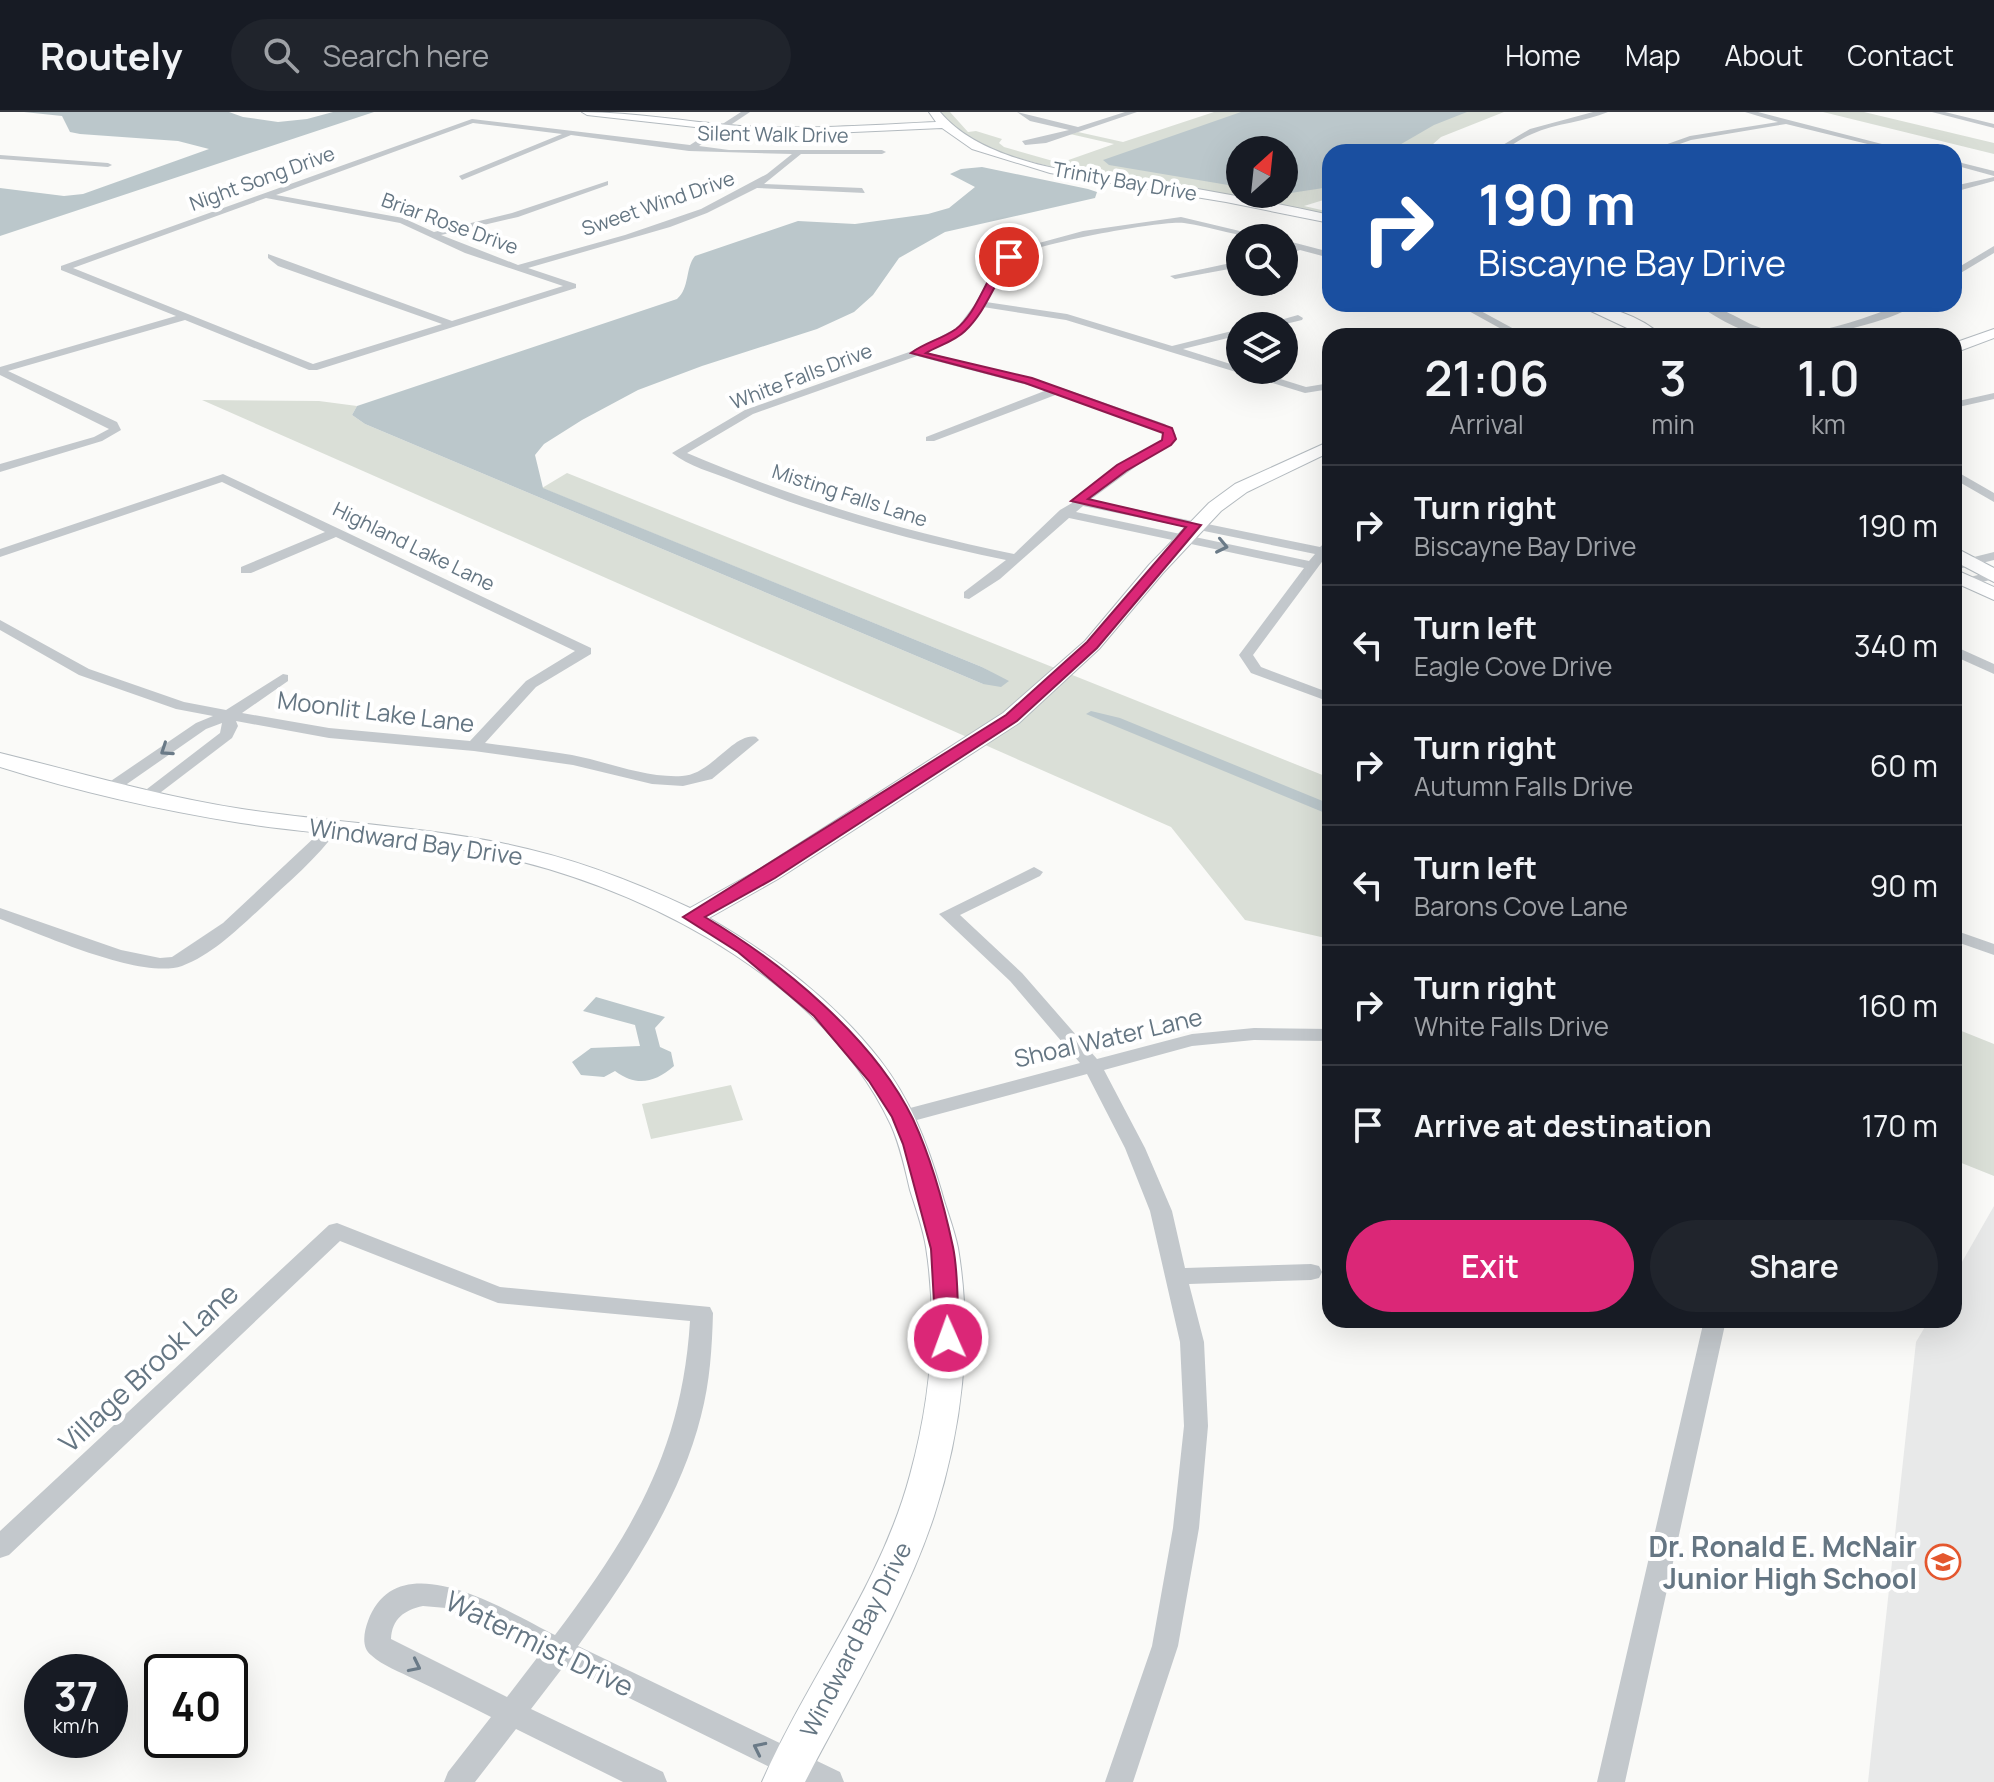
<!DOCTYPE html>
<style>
:root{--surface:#171b24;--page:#20242c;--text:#f1f3f6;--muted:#9ea1a6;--line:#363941;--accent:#db2777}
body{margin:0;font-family:Manrope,sans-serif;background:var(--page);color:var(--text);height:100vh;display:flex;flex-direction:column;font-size:30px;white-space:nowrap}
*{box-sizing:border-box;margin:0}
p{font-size:26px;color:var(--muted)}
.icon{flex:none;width:44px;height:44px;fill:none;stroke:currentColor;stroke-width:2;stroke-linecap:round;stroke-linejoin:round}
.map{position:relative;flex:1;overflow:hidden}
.side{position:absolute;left:1322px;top:216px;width:640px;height:1000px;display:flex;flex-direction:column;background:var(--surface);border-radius:24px;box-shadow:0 8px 32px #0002}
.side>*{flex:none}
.guide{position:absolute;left:1322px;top:32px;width:640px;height:168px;border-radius:24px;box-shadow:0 8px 32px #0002;background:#1a4fa0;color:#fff;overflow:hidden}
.needle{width:52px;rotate:27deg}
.buttons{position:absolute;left:1226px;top:24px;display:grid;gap:16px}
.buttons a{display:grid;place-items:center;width:72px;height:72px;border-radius:50%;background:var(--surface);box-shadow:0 8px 32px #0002;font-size:40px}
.speed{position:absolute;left:24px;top:1542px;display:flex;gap:16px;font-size:40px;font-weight:700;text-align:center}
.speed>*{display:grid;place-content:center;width:104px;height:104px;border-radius:50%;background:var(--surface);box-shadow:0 8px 32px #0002;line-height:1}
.speed small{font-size:20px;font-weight:400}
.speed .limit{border:4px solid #111;border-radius:12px;background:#fff;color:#111}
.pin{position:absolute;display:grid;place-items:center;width:68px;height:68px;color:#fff;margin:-34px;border:4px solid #fff;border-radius:50%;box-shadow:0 2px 8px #0007}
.me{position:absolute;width:88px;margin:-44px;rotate:358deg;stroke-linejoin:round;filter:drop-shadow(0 0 6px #0008)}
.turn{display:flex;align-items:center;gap:28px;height:168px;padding:0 24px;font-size:36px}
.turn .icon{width:104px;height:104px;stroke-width:2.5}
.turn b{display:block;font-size:56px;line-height:68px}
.eta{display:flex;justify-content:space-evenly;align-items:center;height:136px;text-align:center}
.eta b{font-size:48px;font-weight:600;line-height:56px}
.action{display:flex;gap:16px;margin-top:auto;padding:16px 24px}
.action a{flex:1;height:92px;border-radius:48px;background:var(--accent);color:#fff;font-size:32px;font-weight:600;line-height:92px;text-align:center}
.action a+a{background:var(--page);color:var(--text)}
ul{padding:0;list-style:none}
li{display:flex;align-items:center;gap:24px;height:120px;padding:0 24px;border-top:2px solid var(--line)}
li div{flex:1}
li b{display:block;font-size:30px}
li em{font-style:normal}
header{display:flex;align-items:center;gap:48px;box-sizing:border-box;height:112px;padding:0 40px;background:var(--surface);border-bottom:2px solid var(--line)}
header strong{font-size:38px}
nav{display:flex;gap:44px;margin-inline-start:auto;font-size:28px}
.search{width:560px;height:72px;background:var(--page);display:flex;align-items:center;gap:20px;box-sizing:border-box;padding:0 28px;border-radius:44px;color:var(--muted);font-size:30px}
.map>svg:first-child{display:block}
.built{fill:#e8e9e9}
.green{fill:#dadfd7;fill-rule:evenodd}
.water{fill:#bbc7cb}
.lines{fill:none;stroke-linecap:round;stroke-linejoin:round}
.secondary-casing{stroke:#b3babf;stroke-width:2}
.street{fill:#c3c8cc;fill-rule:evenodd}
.secondary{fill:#fff;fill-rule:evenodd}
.oneway{stroke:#6a7a87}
.route{fill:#db2777;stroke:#8e194d;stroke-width:2}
.labels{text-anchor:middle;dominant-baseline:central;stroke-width:8;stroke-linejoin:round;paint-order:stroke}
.far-street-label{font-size:20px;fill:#657683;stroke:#fff}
.street-label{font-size:24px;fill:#657683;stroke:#fff}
.near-street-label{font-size:28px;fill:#657683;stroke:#fff}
.near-poi-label{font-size:28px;font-weight:bold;fill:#657683;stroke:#fff;text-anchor:end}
</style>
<header>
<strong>Routely</strong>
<div class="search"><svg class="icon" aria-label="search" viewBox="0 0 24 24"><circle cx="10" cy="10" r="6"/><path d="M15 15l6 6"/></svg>Search here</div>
<nav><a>Home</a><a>Map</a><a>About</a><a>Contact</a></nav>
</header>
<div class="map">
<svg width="1994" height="1670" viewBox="0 0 1994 1670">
<rect width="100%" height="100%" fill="#fafaf8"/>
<path class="built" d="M1994 1094V1670H1868L1916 1230 1929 1208H1954V1164Z"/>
<path class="green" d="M940 0H950L968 20 976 19 1002 27 999 31 1004 35 1060 51 1114 32 1070 22 1078 20 1123 30 1214 0H1504L1441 25 1424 40H1330V86L1304 94 1330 100V104C1294 97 1258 89 1222 83 1167 74 961 54 940 0ZM1240 38H1284V82H1240Z
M1823 0H1864L1994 31V42Z
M202 288 319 289 357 294 352 303 365 312 983 572 1008 570 982 555 542 376 567 361 1330 666V827L1245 808 1171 715Z
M1954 916 1994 932V1064L1954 1048Z
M731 973 743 1008 651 1027 642 992Z"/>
<path class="water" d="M24 0H229L243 5 278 10 307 7 333 0H374L0 124V76L64 84 83 82 209 37 178 29 80 22 70 20 62 4Z
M1241 0H1467L1434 13 1396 35V40H1330V75L1284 82V38H1240V75L1109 53 1103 48Z
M982 55 1088 77 1097 80 1095 86 945 120 899 146 873 183 854 200 817 217 702 254 638 278 582 308 544 332 535 343 543 376 982 555 1009 569 1001 575 983 572 365 312 352 303 357 294 677 187C690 176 685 156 695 144L798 109 855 112 928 102 949 96 975 75 950 62 961 57Z
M1091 599 1120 606 1330 692V703L1086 602Z
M596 885 665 905 655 916 660 935 671 940 674 954C654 971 637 975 615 959L604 965 581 963 572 950 591 936 640 934 635 913 583 899Z"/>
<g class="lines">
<g class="secondary-casing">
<path id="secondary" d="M582 0C635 0 687 10 740 14 806 18 871 13 936 10L929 0H940C991 61 1117 65 1192 76 1238 84 1284 93 1330 103V111L1226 90 1050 61 972 37 942 16 809 22 740 20 587 3Z
M1576 192C1605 192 1641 204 1662 224H1644Z
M1994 217V226L1954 241V231Z
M1330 329V340L1247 380 1221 399 1163 461 1099 537 1019 611 778 767 709 806C774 844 833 888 880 948 910 987 927 1030 941 1078 946 1097 954 1116 958 1136 973 1225 962 1318 934 1404 903 1497 850 1583 805 1670H762C808 1565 880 1475 910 1363 930 1290 938 1211 926 1135 923 1116 916 1097 910 1078 905 1056 900 1033 891 1013 826 874 662 785 519 749 429 727 333 725 241 711 159 698 79 680 0 655V641C81 661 159 684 242 697 328 710 416 714 501 731 567 744 629 767 690 796L760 757 1003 601 1085 529 1149 453 1209 391 1235 372Z
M1954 435 1994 456V470L1954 449Z
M1954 457 1994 475V488L1954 470Z"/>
</g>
<path class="street" d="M741 0H750L699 34 729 38H882L886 40 882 42H801L764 72 862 76 865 81 757 76 707 101 670 115 528 156 576 172V176L317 258H309L185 208 8 259 117 310 121 318 102 329 0 360V352L94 325 109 317 0 263V255L176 204 61 158V154L472 7 690 33ZM473 11 562 22 459 64 462 68 571 23 689 39 792 42 767 62 701 97 625 123 518 153 441 123 518 105 608 73V69L512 101 434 120 403 106 276 83ZM266 86 400 111 465 141 563 174 452 209 268 142V146L278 154 442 212 313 252 73 156Z
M1017 0 1078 15 1125 0H1137L1046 31 1025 33 1022 29 1069 18 1030 9Z
M1593 0H1608C1585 10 1556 11 1532 22 1519 27 1505 40 1491 40L1530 17Z
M1745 0H1758L1913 40H1900L1786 12 1691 28 1657 40H1645L1690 24 1778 10Z
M1932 0H1945L1994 12V16Z
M0 43 108 51 112 53 108 55 0 47Z
M1954 49 1994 59V64L1954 53Z
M1994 65V69L1954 80V74Z
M1181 105 1269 126C1239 126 1213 115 1184 111 1161 108 1042 131 1022 142 1002 153 996 171 986 190L1067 202 1172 234 1240 217V223L1183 237 1240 255V258H1252L1306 275 1330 271V277L1305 281 1066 208 983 195 965 220 926 240 1062 276 1165 312 1176 323 1170 333 1142 350 1090 388 1320 435 1330 426V439L1253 543 1261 555 1330 581V590L1251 561 1239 543 1304 456 1069 406 1000 467 969 487 964 486V480L1006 448C913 429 822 404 734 369 714 361 688 354 672 341L745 298 912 239 957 216 975 192 996 153 1017 137 1083 119ZM917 244 1047 278 926 325V329H934L1058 282 1157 316 1164 323 1161 329 1107 362 1078 386H1073L1072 391 1060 398 1014 442C901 419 793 386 687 341L753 302ZM1083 394 1315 442 1309 449 1076 400Z
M1284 128 1330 140V146L1300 138 1284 143V137L1290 135 1284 134Z
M1994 134V141L1954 165V158Z
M1240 149V155L1175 167 1170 164Z
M1456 192H1468L1527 224H1514Z
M1697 192C1721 192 1739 209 1761 216 1804 231 1862 207 1902 192H1916C1885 214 1803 229 1765 224 1743 221 1714 205 1697 192Z
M1298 203 1303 206 1302 208 1277 214H1260Z
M1994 281V287L1954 296V290Z
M1954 358 1994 381V390L1954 367Z
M223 362 591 536V542L536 575 485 631C514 635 543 638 572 643 608 650 645 666 682 664 711 663 734 620 756 625L759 628 712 667 683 674 652 672 573 653 474 639 329 626 236 609 238 614 232 626 148 690 142 692 134 687 220 621 222 611 206 617 114 681H102L100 678 102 675 196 611 213 604 176 597 79 563 0 518V508L89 557 184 590 226 598 283 562 288 563V569L242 601 329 616 470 629 526 569 575 539 336 425 251 461H241V455L325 420 222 370 0 445V437Z
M1994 440V448L1954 458V450Z
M1994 459V467L1954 477V469Z
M1954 534 1994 552V562L1954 544Z
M330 712 338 717C317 747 287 771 261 796 238 817 212 843 182 854 141 868 41 822 0 807V796L121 838 160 846 172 845 223 811 316 724 324 713Z
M1034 755 1043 760 1040 764 960 803 1022 861 1097 947 1192 922 1254 916 1330 917V929L1254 928 1192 934 1104 958 1145 1036 1172 1099 1185 1156 1311 1152 1319 1154 1322 1160 1319 1166 1311 1168 1189 1172 1204 1230 1208 1314 1199 1416 1178 1534 1133 1670H1105L1152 1534 1173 1416 1184 1314 1180 1230 1150 1099 1125 1036 1087 962 902 1012 895 1010 892 1005 895 1000 1080 951 1010 869 939 802Z
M1954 818 1994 832V843L1954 829Z
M337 1111 500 1175 710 1195 713 1201C712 1236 710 1270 701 1304 680 1388 628 1465 578 1534L840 1660 844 1670H800L564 1554 531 1597 663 1660 667 1670H623L516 1617 475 1670H444L448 1660 491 1605C465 1592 440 1579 414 1567 400 1560 383 1554 371 1543 361 1535 364 1520 368 1509 398 1428 508 1500 555 1523 632 1421 682 1339 690 1209L498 1191 340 1129 9 1443 0 1446V1419L329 1113ZM423 1494 446 1496 540 1542 507 1585 391 1527C392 1507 404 1498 423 1494Z
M1704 1208H1726L1625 1670H1597Z"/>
<use href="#secondary" class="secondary"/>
</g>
<defs><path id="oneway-chevron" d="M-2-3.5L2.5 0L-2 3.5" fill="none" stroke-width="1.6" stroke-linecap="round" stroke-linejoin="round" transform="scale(2)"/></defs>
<g class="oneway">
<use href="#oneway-chevron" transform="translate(1222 434) rotate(12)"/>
<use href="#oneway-chevron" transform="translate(166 638) rotate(146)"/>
<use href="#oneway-chevron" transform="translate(415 1554) rotate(26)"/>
<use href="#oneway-chevron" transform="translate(759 1636) rotate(-154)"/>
</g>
<path class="route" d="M1006 143 1014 145C995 167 987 199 965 219 955 229 938 234 926 241L1032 266 1172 316 1176 327 1171 333 1126 359 1088 387 1201 413 1097 536 1017 609 775 766 705 805C782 851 873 925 913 1007 931 1046 944 1093 953 1135 959 1164 957 1197 959 1226L956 1233 948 1235 940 1233 936 1226 931 1137 903 1032 892 1005 869 969 814 904 738 840 683 805 1006 603 1087 530 1186 415 1071 389 1117 353 1162 328 1163 321 1025 271 911 241C924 231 942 227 956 217 979 199 985 164 1006 143Z"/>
<defs>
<g id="school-ring" transform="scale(1.8)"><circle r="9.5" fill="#fff" stroke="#e4572e" stroke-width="1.5"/><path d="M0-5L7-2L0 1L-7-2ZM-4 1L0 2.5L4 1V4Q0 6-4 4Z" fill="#e4572e"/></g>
</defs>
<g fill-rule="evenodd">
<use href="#school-ring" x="1943" y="1450"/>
</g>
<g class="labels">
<g class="far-street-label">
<text transform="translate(773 22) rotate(1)">Silent Walk Drive</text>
<text transform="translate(262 66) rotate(-20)">Night Song Drive</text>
<text transform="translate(1125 69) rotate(10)">Trinity Bay Drive</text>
<text transform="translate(658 91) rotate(-19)">Sweet Wind Drive</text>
<text transform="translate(450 111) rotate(20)">Briar Rose Drive</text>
<text transform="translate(801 264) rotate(-21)">White Falls Drive</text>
<text transform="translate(850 383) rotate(18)">Misting Falls Lane</text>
<text transform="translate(414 434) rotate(26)">Highland Lake Lane</text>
</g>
<g class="street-label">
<text transform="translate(376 599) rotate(7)">Moonlit Lake Lane</text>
<text transform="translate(416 729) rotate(8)">Windward Bay Drive</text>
<text transform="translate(1108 925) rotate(-13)">Shoal Water Lane</text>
<text transform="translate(855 1527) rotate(-63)">Windward Bay Drive</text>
</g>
<g class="near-street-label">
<text transform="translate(148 1255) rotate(-43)">Village Brook Lane</text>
<text transform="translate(540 1531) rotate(26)">Watermist Drive</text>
</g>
<g class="near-poi-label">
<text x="1917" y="1434">Dr. Ronald E. McNair<tspan x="1917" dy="32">Junior High School</tspan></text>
</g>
</g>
</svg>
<div class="buttons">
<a><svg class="needle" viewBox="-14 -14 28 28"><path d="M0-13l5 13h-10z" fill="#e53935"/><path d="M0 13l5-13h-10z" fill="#9ea1a6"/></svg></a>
<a><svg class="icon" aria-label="search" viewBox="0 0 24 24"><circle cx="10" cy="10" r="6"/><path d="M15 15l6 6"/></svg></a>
<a><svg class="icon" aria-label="layers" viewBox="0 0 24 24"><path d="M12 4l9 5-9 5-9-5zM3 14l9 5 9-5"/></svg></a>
</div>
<div class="speed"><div>37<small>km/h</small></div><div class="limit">40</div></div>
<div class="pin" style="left:1009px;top:145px;background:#d93025"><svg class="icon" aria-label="arrive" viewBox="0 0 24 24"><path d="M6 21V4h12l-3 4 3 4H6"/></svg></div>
<svg class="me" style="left:948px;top:1226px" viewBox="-20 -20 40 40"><circle r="17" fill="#db2777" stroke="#fff" stroke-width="3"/><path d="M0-11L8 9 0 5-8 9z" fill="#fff"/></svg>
<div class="guide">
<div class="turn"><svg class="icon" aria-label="right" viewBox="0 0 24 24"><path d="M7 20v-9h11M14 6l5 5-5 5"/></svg><div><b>190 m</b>Biscayne Bay Drive</div></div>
</div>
<section class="side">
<div class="eta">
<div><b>21:06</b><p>Arrival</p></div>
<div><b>3</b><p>min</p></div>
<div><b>1.0</b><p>km</p></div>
</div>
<ul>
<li><svg class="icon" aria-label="right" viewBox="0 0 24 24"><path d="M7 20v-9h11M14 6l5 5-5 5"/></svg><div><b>Turn right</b><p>Biscayne Bay Drive</p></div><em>190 m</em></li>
<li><svg class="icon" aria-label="left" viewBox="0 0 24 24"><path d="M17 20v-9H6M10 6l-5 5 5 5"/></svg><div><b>Turn left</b><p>Eagle Cove Drive</p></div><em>340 m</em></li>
<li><svg class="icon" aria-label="right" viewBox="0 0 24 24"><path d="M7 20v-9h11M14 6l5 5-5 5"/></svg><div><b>Turn right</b><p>Autumn Falls Drive</p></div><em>60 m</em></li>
<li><svg class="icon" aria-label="left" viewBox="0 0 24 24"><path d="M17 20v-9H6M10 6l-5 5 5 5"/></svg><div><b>Turn left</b><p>Barons Cove Lane</p></div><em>90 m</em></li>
<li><svg class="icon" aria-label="right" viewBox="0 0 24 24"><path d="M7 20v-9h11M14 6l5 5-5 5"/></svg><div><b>Turn right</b><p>White Falls Drive</p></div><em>160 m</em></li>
<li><svg class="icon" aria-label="arrive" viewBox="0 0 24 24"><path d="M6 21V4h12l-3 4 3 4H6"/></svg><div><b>Arrive at destination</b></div><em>170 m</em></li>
</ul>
<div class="action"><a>Exit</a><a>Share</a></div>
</section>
</div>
